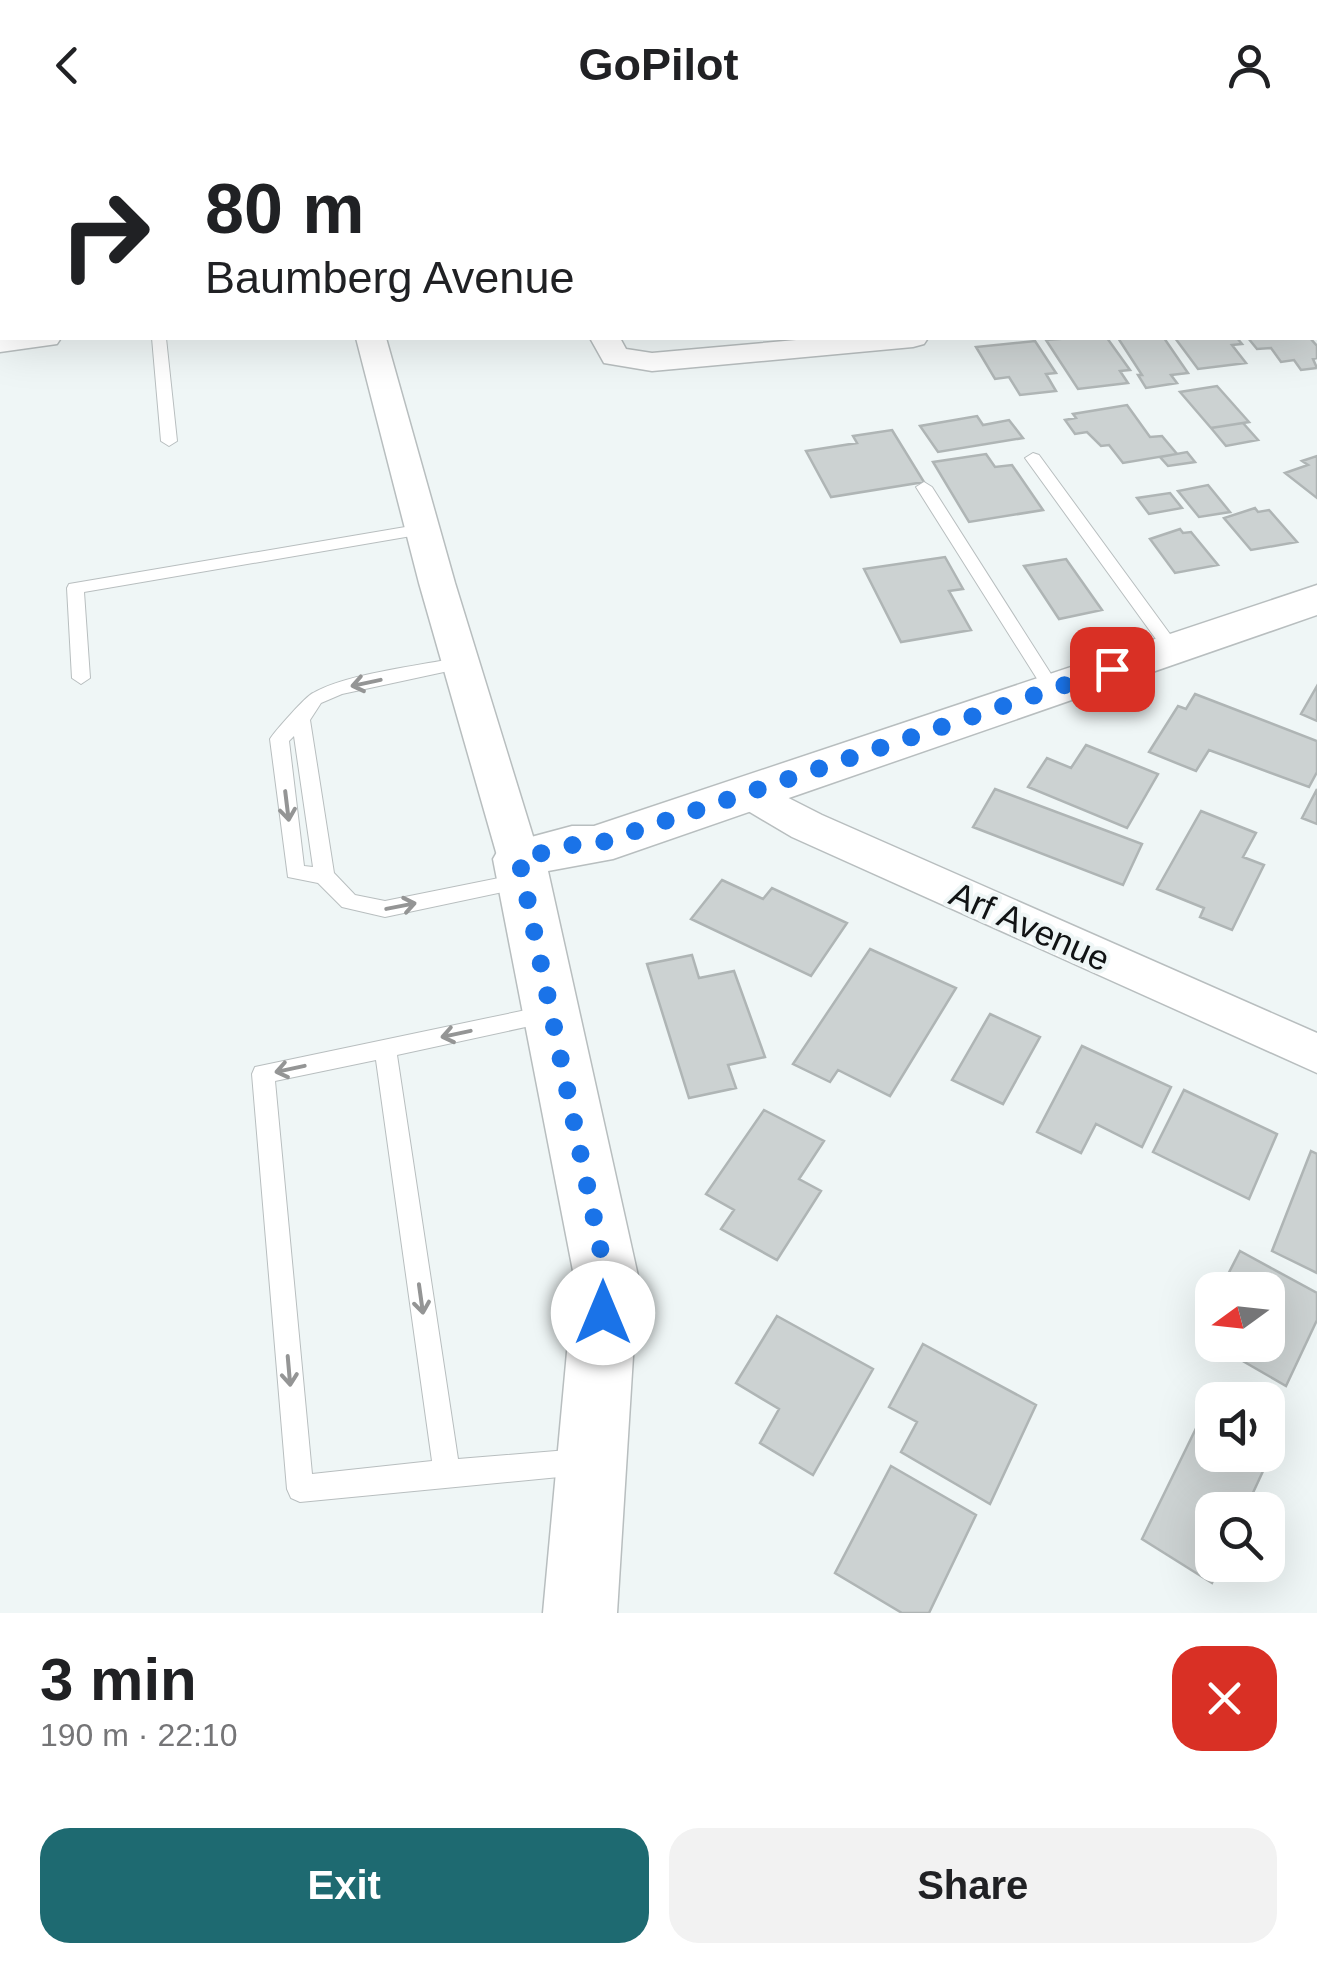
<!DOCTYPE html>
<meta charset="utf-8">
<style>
:root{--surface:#fff;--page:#f2f2f2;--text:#202124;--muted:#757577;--accent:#1e6a71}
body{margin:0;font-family:Arial,sans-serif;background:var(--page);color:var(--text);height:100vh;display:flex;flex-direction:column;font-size:38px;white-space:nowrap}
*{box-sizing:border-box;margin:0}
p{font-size:32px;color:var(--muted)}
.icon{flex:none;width:55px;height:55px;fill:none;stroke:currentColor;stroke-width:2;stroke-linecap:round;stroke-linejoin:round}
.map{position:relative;height:1483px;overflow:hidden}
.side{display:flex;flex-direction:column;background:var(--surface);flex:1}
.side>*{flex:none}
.guide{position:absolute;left:0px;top:0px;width:1318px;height:210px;box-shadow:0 10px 40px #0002;background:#fff;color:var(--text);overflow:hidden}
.needle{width:65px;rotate:255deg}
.buttons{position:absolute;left:1195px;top:1142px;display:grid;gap:20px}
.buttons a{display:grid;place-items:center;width:90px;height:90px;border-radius:20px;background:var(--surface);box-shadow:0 10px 40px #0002;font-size:50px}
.pin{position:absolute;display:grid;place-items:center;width:85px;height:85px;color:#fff;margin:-42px;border-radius:20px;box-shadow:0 5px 15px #0006}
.me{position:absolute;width:110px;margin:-55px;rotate:0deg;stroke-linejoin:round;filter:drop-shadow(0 0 8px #0008)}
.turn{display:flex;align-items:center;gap:35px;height:210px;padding:0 40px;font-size:45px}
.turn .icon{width:130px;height:130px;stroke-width:2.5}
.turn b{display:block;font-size:70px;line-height:85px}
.round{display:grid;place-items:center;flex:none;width:105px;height:105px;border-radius:30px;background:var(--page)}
.head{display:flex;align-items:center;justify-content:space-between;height:170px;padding:0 40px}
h1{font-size:60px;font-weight:700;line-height:75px}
.cta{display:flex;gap:20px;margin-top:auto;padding:20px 40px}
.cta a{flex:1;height:115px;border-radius:30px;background:var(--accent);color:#fff;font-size:40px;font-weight:700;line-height:115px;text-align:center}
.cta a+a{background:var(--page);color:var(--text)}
header{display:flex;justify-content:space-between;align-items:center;height:130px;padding:0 40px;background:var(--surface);font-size:45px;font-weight:700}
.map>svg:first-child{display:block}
.building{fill:#ccd2d2;stroke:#afb5b5;stroke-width:2.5}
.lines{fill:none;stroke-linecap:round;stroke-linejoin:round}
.service-casing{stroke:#b8bebf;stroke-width:2}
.minor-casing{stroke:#b8bebf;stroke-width:3}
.tertiary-casing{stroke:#b8bebf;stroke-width:3}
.service{fill:#fff;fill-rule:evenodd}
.minor{fill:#fff;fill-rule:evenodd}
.tertiary{fill:#fff;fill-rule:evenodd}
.oneway{stroke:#949595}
.route{stroke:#1a73e8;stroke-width:18;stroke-dasharray:0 32.4}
.labels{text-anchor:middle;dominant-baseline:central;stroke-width:8;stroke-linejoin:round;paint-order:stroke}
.street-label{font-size:35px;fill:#111314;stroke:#eff6f6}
</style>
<header><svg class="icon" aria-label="back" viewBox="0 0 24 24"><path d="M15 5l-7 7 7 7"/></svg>GoPilot<svg class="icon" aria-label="person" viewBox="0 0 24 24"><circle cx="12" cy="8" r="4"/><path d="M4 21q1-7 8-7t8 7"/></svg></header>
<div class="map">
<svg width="1317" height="1483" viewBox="0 0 1317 1483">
<rect width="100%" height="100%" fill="#eff6f6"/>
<path class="building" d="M1072 208H1107L1130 240 1120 241 1128 253 1078 259 1046 210Z
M1118 208H1164L1188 243 1171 245 1177 253 1146 258 1138 245H1142Z
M1175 208H1237L1242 214 1232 215 1246 233 1198 239Z
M1248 208H1310L1317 216V228L1313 229 1317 238 1301 240 1294 230 1281 232 1271 218 1257 219Z
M1035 211 1056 243 1046 244 1056 261 1020 265 1009 247 995 249 976 217Z
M1217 256 1249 292 1211 298 1180 262Z
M1127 275 1150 307 1162 306 1177 324 1123 333 1109 315 1101 316 1087 302 1075 304 1065 290 1076 288 1073 284Z
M977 286 983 295 1009 290 1023 308 938 322 920 296Z
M1243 293 1258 310 1226 316 1211 298Z
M892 300 924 352 831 367 806 321 857 313 853 306Z
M1187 322 1195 332 1168 336 1160 327Z
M986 324 995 337 1012 335 1043 380 969 392 933 332Z
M1317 326V368L1285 343 1308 335 1302 331Z
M1208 355 1230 382 1199 387 1178 361Z
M1170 363 1182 378 1149 384 1137 368Z
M1255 378 1258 382 1269 380 1297 412 1251 420 1224 388Z
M1180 399 1183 403 1191 402 1218 435 1175 443 1150 409Z
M945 427 963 459 949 461 971 500 901 512 864 439Z
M1066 429 1102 480 1059 489 1024 436Z
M1317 556V591L1301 584Z
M1195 564 1317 611V642L1309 657 1209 620 1196 641 1149 622 1178 576 1186 579Z
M1086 615 1158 644 1127 698 1028 657 1047 628 1071 638Z
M995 659 1142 714 1123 755 973 697Z
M1317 659V694L1302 688Z
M1201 681 1256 703 1243 727 1264 735 1232 800 1200 787 1204 778 1157 759Z
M722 750 763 769 772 758 847 793 811 846 691 789Z
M870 819 956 858 890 966 838 940 830 952 793 934Z
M692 825 699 848 734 841 765 927 728 935 736 958 689 968 647 834Z
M990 884 1040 907 1003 974 952 950Z
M1082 916 1171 957 1142 1017 1096 994 1081 1023 1037 1002Z
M1184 960 1277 1004 1249 1069 1153 1022Z
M764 980 824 1011 799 1049 821 1061 777 1130 721 1099 734 1080 706 1064Z
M1311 1021 1317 1024V1143L1272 1121Z
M1240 1121 1317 1163V1190L1286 1256 1215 1215H1268V1160H1220Z
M777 1186 873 1239 813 1345 760 1313 779 1279 736 1253Z
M923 1214 1036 1275 990 1374 901 1322 917 1292 889 1277Z
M1202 1286 1212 1293V1325L1270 1326 1245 1380H1212V1435H1220L1212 1453 1142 1409Z
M891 1336 976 1385 929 1483H902L835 1443Z"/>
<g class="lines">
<g class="service-casing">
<path id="service" d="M152 208H166L177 311 169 316 161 311Z
M1033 323 1039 325 1178 515 1181 519 1178 523H1166L1025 328Z
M924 352 932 357 1058 555 1061 559 1058 563H1046L916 357Z
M423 394 431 399 429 403 84 462 90 548 81 554 72 548 67 458 69 454Z
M461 527 467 529 470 533 467 537 342 564 321 573 310 590 334 743 355 765 385 771 524 743 531 746 534 751 531 756 385 787 342 777 318 753 288 747 270 609C275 601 306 566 313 563 348 543 420 536 461 527ZM294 606 313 737 304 736 289 611Z
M550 875 558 878 561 884 558 890 397 925 458 1329 580 1319 589 1323 593 1332 589 1341 580 1345 300 1372 291 1368 287 1359 252 944 255 937ZM376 930 432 1331 312 1344 275 951Z"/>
</g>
<g class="minor-casing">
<path id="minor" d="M300 0H326L327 2H301Z
M496 0H522L523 2H497Z
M979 0H1005L1006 2H980Z
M1317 21V37L1315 38V22Z
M1315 140H1317V158H1315Z
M0 204 2 208H61L57 214 0 222Z
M356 208H386L455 453 540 729 534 740 519 745 504 740 498 729 419 453Z
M590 208H620L626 219 652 223 819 208H928L924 214 913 217 652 241 604 233Z
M747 647 822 685 1317 903V943L792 707 733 672 727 662 733 652Z"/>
</g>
<g class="tertiary-casing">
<path id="tertiary" d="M1317 455V485L613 729 548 741 638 1146 617 1483H543L574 1146 493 729 501 715 572 696H594Z"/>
</g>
<use href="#service" class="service"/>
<use href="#minor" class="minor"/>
<use href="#tertiary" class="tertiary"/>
</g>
<defs><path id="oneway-shaft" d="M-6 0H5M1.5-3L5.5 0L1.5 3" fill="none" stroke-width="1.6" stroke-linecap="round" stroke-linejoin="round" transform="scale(2.5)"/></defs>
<g class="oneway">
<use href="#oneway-shaft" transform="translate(366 553) rotate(168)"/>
<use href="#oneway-shaft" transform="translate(287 676) rotate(83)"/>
<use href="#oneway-shaft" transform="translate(401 776) rotate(-11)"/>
<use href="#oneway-shaft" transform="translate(456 904) rotate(168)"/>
<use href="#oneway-shaft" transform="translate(290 939) rotate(168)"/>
<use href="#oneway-shaft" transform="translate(421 1169) rotate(82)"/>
<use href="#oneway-shaft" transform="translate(289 1241) rotate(85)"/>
</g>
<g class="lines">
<path class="route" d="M603 1183 606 1146 519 729 572 715H594L1112 539"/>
</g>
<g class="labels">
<g class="street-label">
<text transform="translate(1030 796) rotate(24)">Arf Avenue</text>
</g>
</g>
</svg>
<div class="buttons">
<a><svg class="needle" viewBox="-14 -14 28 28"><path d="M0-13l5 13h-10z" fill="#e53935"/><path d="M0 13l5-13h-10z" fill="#757577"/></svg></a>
<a><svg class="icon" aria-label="sound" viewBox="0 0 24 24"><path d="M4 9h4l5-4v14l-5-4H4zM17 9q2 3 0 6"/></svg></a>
<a><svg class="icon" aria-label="search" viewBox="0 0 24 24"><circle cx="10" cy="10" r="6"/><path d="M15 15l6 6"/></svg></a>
</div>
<div class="pin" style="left:1112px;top:539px;background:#d93025"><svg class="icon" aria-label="arrive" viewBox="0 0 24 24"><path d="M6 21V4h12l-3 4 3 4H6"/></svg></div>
<svg class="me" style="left:603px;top:1183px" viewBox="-20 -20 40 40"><circle r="19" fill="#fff"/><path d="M0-13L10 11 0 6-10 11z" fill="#1a73e8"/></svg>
<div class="guide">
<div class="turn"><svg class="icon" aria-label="right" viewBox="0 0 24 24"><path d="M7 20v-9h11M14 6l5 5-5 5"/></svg><div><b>80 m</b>Baumberg Avenue</div></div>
</div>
</div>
<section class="side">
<div class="head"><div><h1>3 min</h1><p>190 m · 22:10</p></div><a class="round" style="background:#d93025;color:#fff"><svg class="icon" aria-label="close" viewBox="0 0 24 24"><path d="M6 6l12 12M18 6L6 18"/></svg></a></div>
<div class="cta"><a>Exit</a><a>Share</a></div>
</section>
